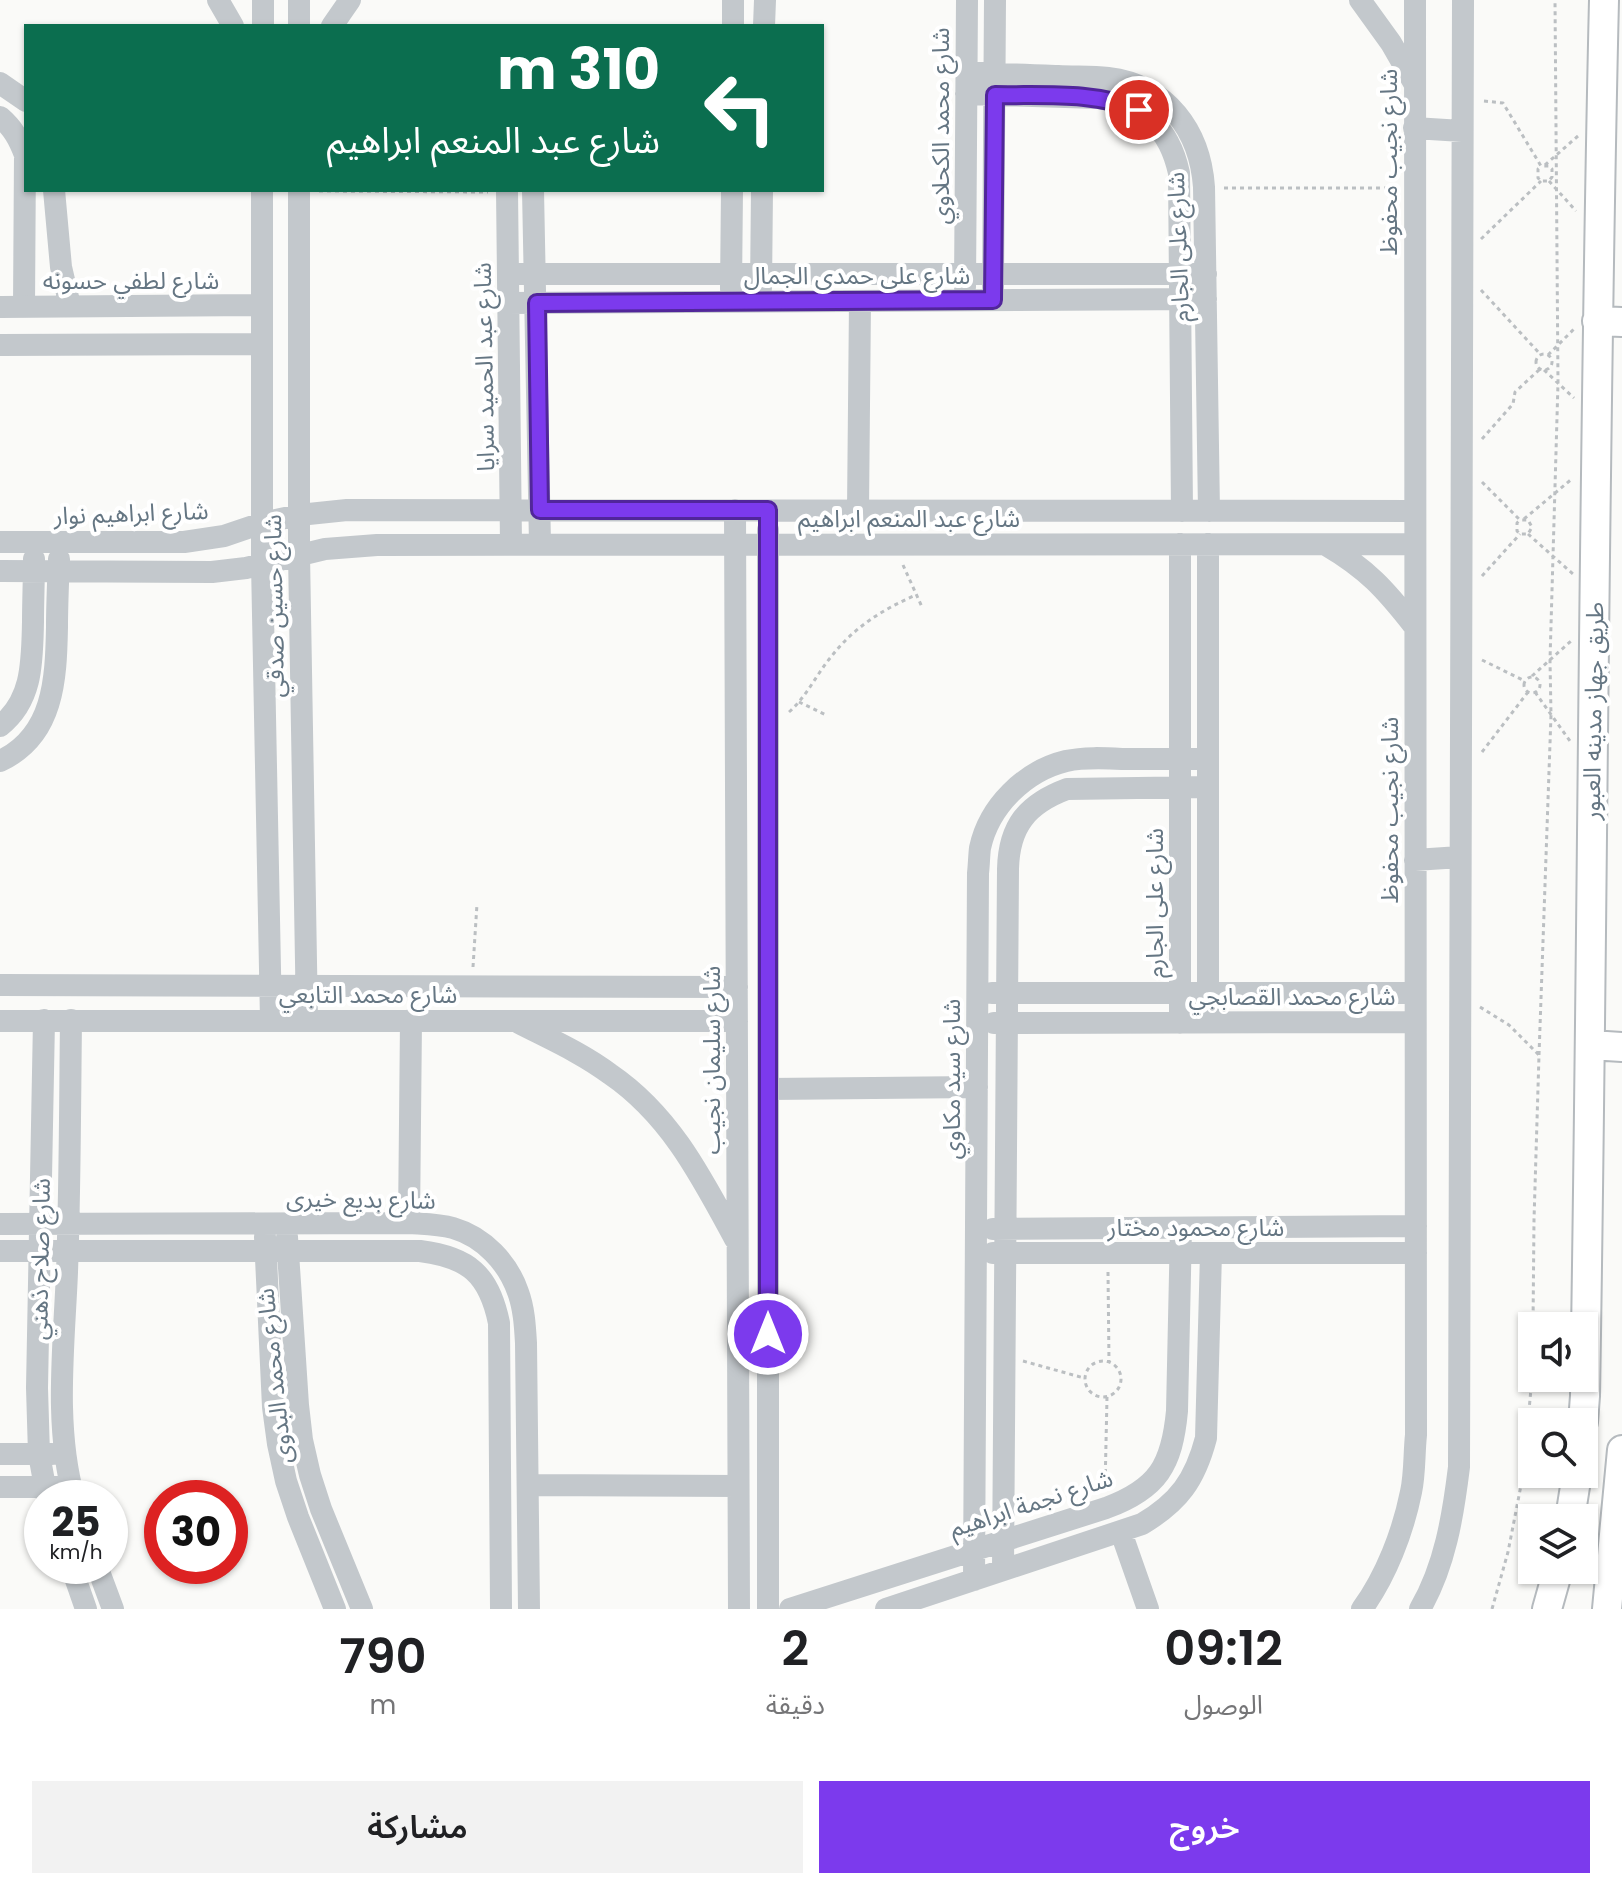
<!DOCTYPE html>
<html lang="ar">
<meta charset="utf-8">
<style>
:root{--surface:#fff;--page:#f2f2f2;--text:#202124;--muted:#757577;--accent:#7c3aed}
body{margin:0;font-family:Poppins,"Noto Sans Arabic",sans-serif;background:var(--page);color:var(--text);direction:rtl;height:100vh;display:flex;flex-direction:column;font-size:30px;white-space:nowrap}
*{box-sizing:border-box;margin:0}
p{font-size:26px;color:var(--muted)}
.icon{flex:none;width:44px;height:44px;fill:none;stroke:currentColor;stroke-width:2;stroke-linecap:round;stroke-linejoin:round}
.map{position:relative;height:1609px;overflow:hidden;direction:ltr}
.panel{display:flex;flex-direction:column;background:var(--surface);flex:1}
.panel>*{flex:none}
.banner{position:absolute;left:24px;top:24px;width:800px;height:168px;border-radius:0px;box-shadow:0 2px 6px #0004;direction:rtl;background:#0b6e4f;color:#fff;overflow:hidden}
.tools{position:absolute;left:1518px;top:1312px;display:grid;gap:16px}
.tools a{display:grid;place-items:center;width:80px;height:80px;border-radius:0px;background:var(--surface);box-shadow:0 2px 6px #0004;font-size:40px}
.speed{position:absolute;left:24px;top:1480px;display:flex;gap:16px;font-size:40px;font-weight:700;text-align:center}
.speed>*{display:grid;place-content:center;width:104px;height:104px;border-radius:50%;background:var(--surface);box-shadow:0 2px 6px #0004;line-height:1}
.speed small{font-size:20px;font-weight:400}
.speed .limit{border:12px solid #d22;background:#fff;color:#111}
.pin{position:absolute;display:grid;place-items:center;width:68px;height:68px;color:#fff;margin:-34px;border:4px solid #fff;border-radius:50%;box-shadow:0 2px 8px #0007}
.me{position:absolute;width:88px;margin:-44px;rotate:0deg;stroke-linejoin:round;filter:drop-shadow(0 0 6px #0008)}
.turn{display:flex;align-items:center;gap:28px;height:168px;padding:0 32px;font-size:36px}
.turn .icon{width:104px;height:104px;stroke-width:2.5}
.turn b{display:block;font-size:56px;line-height:68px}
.eta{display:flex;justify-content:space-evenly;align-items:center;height:136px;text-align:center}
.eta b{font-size:48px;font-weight:600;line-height:56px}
.cta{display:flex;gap:16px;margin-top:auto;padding:16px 32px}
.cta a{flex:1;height:92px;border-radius:0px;background:var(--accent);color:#fff;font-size:32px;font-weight:600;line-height:92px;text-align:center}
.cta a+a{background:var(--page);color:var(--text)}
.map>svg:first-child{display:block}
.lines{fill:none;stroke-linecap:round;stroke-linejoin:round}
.major-casing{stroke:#b5babe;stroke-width:32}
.path{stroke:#bbbfc2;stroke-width:3;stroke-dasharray:4 4;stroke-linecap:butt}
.minor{stroke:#c3c8cc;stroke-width:22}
.major{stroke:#fff;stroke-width:28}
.route-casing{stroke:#51269a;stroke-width:20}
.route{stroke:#7c3aed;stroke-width:14}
.labels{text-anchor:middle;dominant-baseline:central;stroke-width:8;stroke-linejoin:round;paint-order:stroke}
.street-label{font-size:24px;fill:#657683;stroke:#fff}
</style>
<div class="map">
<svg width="1622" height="1609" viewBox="0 0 1622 1609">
<rect width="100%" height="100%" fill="#fafaf8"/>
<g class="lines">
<g class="major-casing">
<path id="major" d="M1597 321 1622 322
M1591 1045 1622 1047
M1583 1422 1585 1396C1593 931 1593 465 1604 0
M1570 1518 1577 1474
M1547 1609 1558 1570
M1607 1609 1622 1450"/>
</g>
<path class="path" d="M1484 101 1503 103 1541 166H1549L1552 169V177L1549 181H1541L1538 178V169L1541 166
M1545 165 1578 136
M1549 181 1576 211
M1224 188H1397
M319 191 488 192
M1481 239 1541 181
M1481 290 1541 355
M1536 362a8 8 0 1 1 16 0a8 8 0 1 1-16 0Z
M1548 355 1576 327
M1544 370 1574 398
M1482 439 1513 404 1515 392 1540 369
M1482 482 1520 520H1528L1532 527 1528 534H1520L1517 531V523L1520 520
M1524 519 1573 478
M1528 534 1573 574
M903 565 922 607
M1482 576 1520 534
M1482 660 1525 681
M1532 676 1571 641
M1524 685a8 8 0 1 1 16 0a8 8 0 1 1-16 0Z
M1535 692 1570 741
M799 702 826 715
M789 712C807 696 816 675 831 657 853 628 883 609 916 595
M1482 752 1528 692
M473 967 477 904
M1480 1007 1509 1025 1539 1055 1534 1220 1533 1326
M1539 1055 1551 715 1550 660 1558 383 1555 0
M1108 1272 1109 1362
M1023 1361 1084 1378
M1085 1379a18 18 0 1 1 36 0a18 18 0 1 1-36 0Z
M1105 1489 1107 1397
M1492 1609 1508 1552 1523 1475 1532 1378"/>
<path class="minor" d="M218 0 233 26
M1360 0 1391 43 1414 83
M263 26V0
M299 26V0
M332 26 350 0
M733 26V0
M764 26 765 0
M966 72C997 74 1028 75 1058 76 1075 77 1092 76 1108 78 1167 85 1200 131 1204 187L1209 511
M0 83 26 101
M966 94 1098 98C1144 106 1169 127 1179 173L1182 511
M0 117C13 128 19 139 25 155L24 307
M1414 128 1462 131
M54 190 61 267 70 306
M262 190V564L271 1020
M299 190V554L307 1020
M507 190 511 544
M533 190 540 544
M509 274H1206
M965 287 967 0
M993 287 995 0
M761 288 762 190
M731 289 732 190
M509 303 1206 299
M0 307 262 305
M0 345 262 344
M735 510 739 1609
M858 510 860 301
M0 542H184L224 536 262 523 299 515 347 510 1414 511
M1326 545C1367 569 1385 589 1414 626
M0 571 212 572 246 568 325 549 377 545 1414 544
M0 726C33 700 32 661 33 622 33 601 34 580 34 559
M0 761C54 736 56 679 57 627 57 605 58 582 59 559
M1415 860 1460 857
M0 985 737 987
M992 993H1415
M44 1020 37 1388 39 1454 47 1498
M71 1020C70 1104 70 1188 67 1272 64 1346 54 1426 74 1498
M0 1021H737
M1208 1022V544
M519 1023C550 1039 582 1053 610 1074 670 1115 701 1176 735 1239
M994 1023 1415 1022
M1180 1023V544
M769 1089 977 1087
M409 1223 411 1020
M0 1224 409 1223C424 1224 439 1224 453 1228 484 1237 508 1263 518 1292 524 1308 525 1326 526 1343L529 1609
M993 1229 1416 1226
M265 1237 273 1407 278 1444 286 1481 298 1517 335 1609
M287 1237 298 1405 302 1440 310 1475 321 1509 362 1609
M0 1251H420C468 1257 489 1274 499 1323L501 1609
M993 1253H1416
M0 1454H52
M529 1485 738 1486
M0 1487H59
M1121 1532 1148 1609
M71 1566 86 1609
M97 1566 113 1609
M1003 1570 1008 869C1009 826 1027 804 1067 789L1208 787
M974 1580 978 873C979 865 979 856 980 848 989 806 1025 771 1066 761 1084 757 1104 758 1122 759 1150 759 1179 759 1208 759
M768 1609V530
M790 1609 1106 1508C1158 1489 1172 1465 1177 1411L1181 1228
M886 1609 1142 1524C1179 1502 1195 1480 1206 1438L1211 1253
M1362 1609C1386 1576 1403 1532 1411 1492 1415 1474 1414 1453 1416 1435L1415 0
M1420 1609C1445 1566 1453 1516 1459 1467L1463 0"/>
<use href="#major" class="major"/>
</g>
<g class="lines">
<g class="route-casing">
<path id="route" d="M768 1334V510H540L537 303 993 300 995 95C1042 96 1094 91 1139 110"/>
</g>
<use href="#route" class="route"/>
</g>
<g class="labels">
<g class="street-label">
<text transform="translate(940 126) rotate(-90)">شارع محمد الكحلاوي</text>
<text transform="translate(1388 162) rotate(-90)">شارع نجيب محفوظ</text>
<text transform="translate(1178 247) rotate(-92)">شارع على الجارم</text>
<text x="857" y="275">شارع على حمدى الجمال</text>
<text x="131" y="280">شارع لطفي حسونه</text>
<text transform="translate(484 367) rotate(-91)">شارع عبد الحميد سرايا</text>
<text transform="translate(131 513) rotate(-2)">شارع ابراهيم نوار</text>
<text x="909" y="518">شارع عبد المنعم ابراهيم</text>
<text transform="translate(274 606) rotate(-91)">شارع حسين صدقي</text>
<text transform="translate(1593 711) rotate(-89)">طريق جهاز مدينه العبور</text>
<text transform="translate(1389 810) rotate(-90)">شارع نجيب محفوظ</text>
<text transform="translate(1154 903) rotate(-90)">شارع على الجارم</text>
<text x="368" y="994">شارع محمد التابعي</text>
<text x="1292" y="996">شارع محمد القصابجي</text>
<text transform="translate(711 1060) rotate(-90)">شارع سليمان نجيب</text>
<text transform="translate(951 1079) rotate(-90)">شارع سيد مكاوي</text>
<text transform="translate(361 1199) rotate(1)">شارع بديع خيرى</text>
<text x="1196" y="1227">شارع محمود مختار</text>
<text transform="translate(40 1259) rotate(-89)">شارع صلاح ذهني</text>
<text transform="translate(274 1376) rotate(-96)">شارع محمد البدوى</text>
<text transform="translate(1031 1503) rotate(-18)">شارع نجمة ابراهيم</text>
</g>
</g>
</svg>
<div class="tools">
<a><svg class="icon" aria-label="sound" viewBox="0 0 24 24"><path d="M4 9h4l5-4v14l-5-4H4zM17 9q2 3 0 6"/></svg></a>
<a><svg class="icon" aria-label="search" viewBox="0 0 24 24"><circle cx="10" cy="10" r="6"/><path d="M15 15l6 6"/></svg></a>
<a><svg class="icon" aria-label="layers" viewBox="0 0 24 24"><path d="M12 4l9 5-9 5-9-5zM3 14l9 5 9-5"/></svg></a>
</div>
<div class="speed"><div>25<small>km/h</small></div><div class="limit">30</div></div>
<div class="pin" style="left:1139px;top:110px;background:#d93025"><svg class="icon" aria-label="arrive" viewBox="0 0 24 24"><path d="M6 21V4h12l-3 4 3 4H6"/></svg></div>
<svg class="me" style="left:768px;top:1334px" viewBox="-20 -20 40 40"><circle r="17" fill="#7c3aed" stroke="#fff" stroke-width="3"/><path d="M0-11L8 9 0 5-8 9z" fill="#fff"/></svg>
<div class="banner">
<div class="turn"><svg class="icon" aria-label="left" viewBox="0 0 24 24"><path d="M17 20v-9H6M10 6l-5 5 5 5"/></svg><div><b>310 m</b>شارع عبد المنعم ابراهيم</div></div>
</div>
</div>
<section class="panel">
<div class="eta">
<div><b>09:12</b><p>الوصول</p></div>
<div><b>2</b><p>دقيقة</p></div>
<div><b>790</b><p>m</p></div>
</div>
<div class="cta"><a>خروج</a><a>مشاركة</a></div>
</section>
